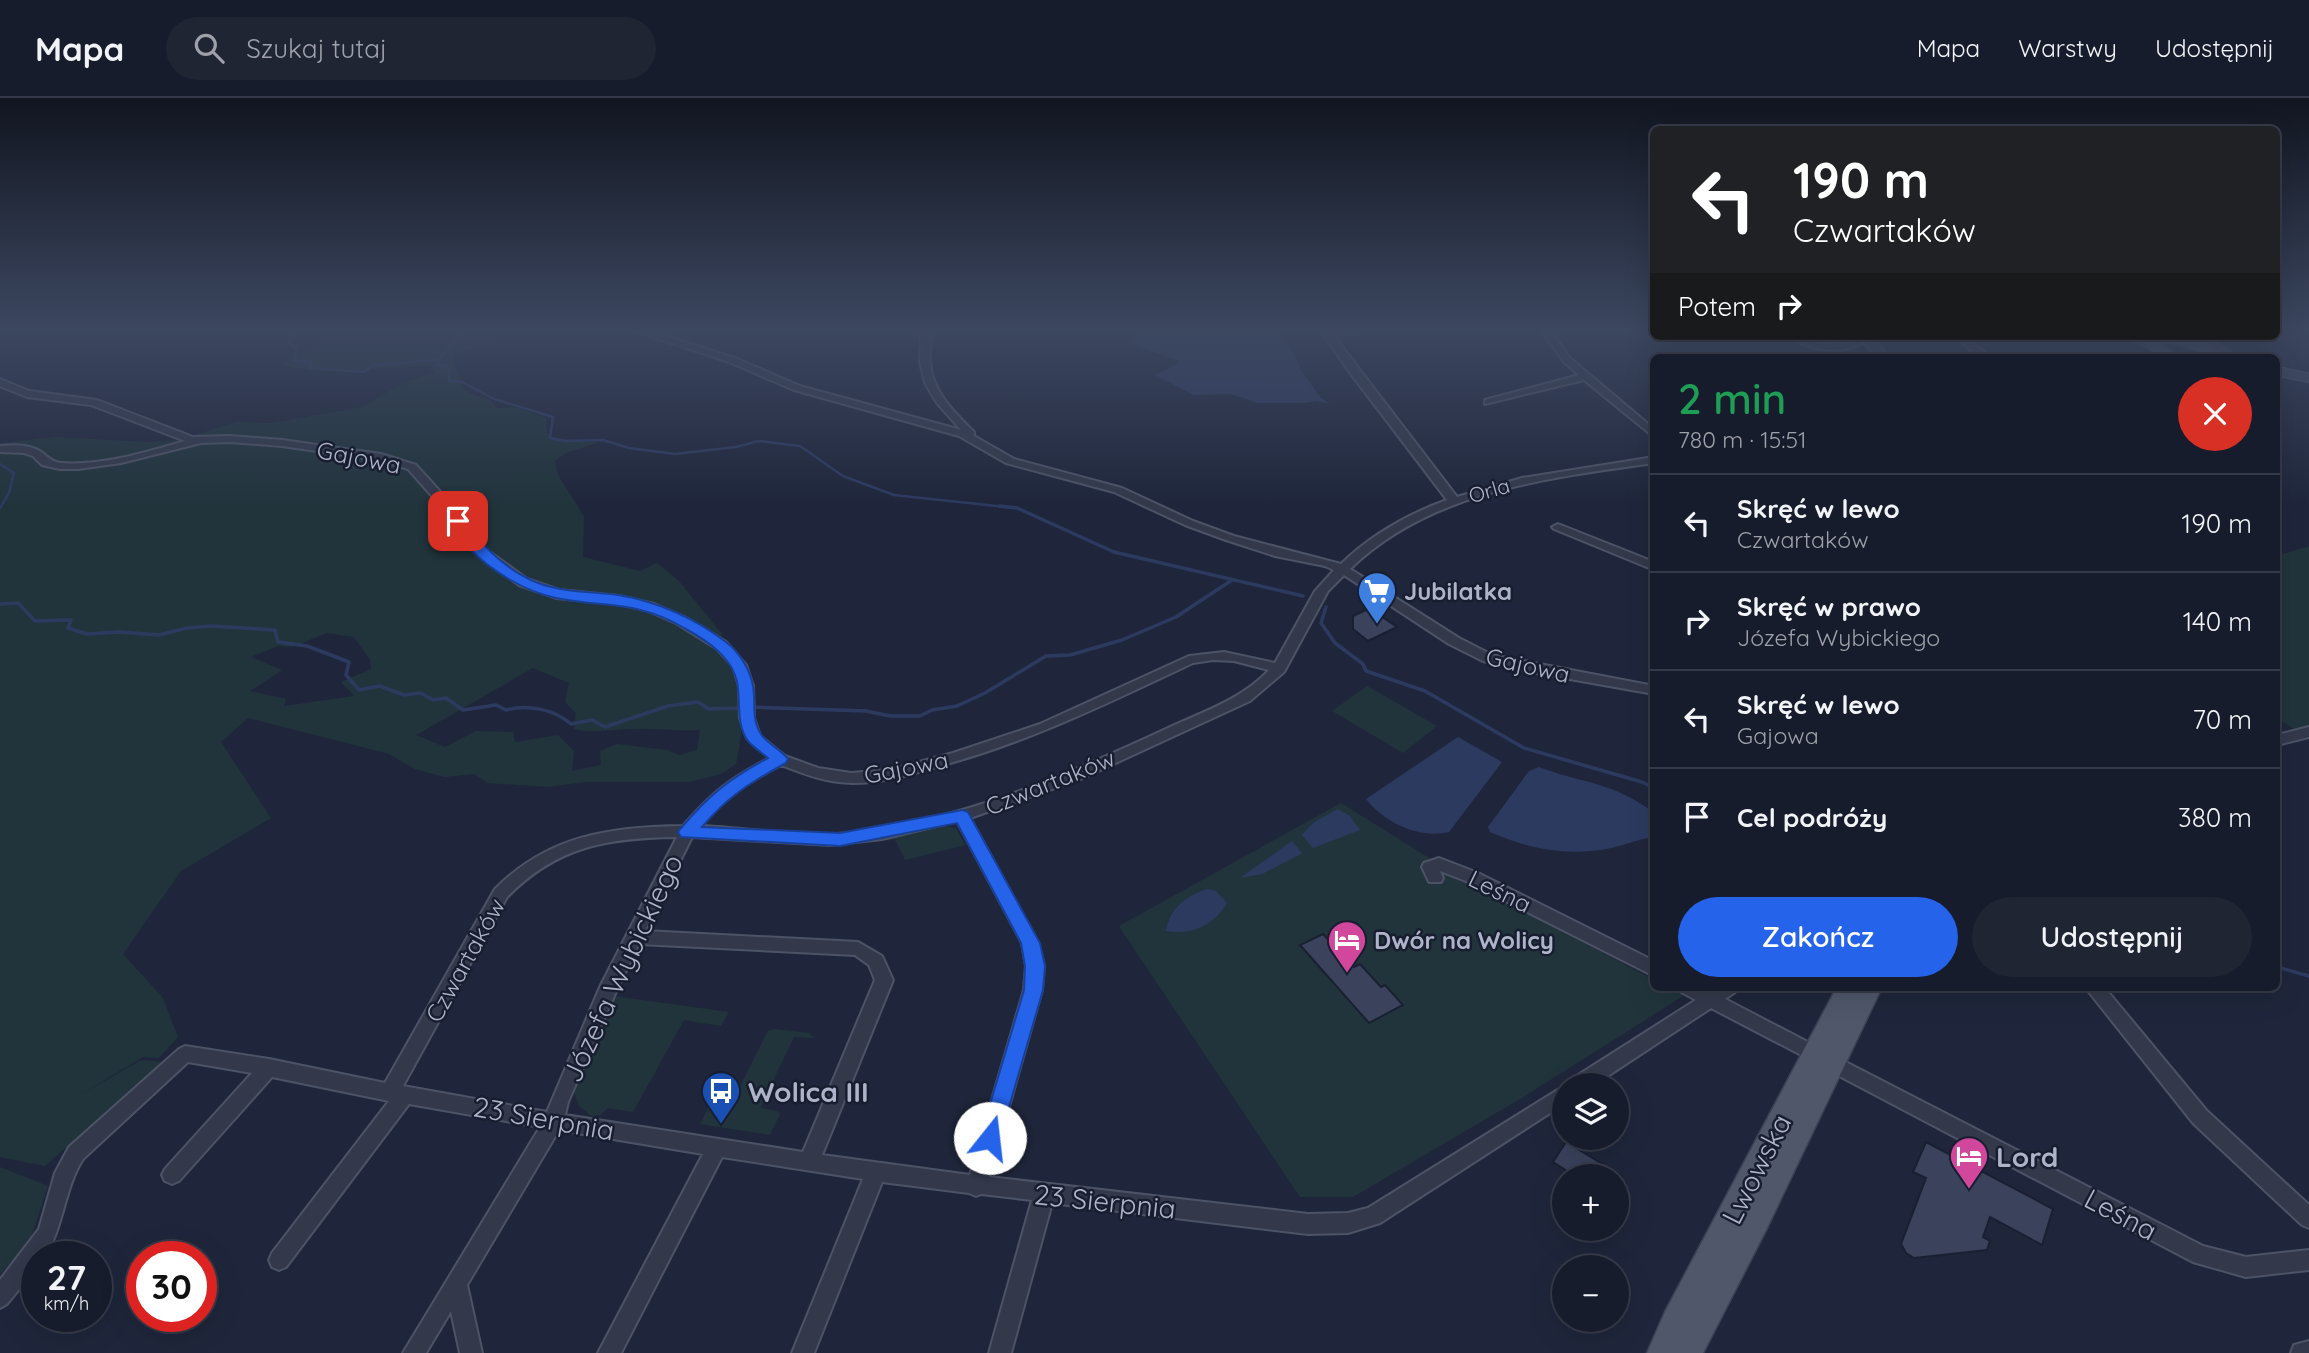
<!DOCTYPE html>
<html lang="pl">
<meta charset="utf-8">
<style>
:root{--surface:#171c2c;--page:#202534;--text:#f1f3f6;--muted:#9ea1a9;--line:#363a48;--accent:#2563eb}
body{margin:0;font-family:Quicksand,sans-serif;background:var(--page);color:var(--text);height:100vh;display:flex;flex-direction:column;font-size:26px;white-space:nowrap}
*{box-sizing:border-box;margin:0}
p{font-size:23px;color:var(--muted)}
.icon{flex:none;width:38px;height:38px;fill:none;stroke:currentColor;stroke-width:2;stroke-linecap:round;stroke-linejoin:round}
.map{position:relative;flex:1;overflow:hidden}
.panel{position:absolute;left:1650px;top:256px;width:630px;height:637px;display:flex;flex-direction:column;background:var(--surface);border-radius:10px;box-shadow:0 7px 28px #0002,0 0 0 2px var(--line)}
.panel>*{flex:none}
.guide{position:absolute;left:1650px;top:28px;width:630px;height:214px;border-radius:10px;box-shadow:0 7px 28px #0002,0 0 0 2px var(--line);background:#202124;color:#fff;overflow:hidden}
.fabs{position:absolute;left:1552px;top:975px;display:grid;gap:14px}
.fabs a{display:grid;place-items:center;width:77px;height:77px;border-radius:50%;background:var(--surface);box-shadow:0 7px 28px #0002,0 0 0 2px var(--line);font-size:35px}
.speed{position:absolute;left:21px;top:1143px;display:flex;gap:14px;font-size:35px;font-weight:700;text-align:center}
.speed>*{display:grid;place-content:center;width:91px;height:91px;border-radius:50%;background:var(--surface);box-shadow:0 7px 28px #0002,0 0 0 2px var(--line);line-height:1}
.speed small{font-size:18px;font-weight:400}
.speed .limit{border:10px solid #d22;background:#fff;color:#111}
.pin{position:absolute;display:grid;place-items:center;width:60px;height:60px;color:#fff;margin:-30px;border-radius:14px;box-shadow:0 4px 10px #0006}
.me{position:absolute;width:77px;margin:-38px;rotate:16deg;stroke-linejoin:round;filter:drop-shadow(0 0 5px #0008)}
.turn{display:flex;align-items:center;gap:24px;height:147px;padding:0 28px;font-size:32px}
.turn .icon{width:91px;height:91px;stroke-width:2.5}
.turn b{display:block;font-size:49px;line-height:60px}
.then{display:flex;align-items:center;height:66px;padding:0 28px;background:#0003;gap:14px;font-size:26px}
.round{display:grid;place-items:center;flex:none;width:74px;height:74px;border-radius:37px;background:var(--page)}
.summary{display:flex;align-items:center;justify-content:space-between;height:119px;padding:0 28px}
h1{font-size:42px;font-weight:600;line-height:52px;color:#1e9e55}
.primary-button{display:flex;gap:14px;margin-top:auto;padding:14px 28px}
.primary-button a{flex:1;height:80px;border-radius:42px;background:var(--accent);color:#fff;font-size:28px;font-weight:600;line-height:80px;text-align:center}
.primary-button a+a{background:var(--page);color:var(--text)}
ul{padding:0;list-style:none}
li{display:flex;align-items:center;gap:21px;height:98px;padding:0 28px;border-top:2px solid var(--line)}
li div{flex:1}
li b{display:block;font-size:26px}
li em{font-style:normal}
header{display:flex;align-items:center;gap:42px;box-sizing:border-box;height:98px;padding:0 35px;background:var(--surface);border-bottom:2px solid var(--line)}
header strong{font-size:33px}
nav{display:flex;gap:38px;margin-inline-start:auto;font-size:24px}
.search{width:490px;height:63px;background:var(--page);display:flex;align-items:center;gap:18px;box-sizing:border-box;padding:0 24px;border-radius:38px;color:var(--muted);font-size:26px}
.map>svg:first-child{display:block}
.green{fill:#21343c;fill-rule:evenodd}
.water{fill:#2d3a60}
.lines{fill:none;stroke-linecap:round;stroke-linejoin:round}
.stream-far1{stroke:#2d3a60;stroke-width:2.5}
.stream{stroke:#2d3a60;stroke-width:3.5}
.building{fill:#3a425c;stroke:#1a2032;stroke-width:2}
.street-casing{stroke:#4d5366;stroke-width:4}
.secondary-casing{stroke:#4d5366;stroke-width:3}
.primary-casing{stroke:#3c4255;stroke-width:3}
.street{fill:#33394b;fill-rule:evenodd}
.secondary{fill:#40475f;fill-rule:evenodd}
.primary{fill:#50576b;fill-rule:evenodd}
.route{fill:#2563eb;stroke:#184099;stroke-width:2}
.labels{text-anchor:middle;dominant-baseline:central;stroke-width:5;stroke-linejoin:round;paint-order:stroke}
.far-street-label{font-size:21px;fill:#adb3c8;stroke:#181e30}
.street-label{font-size:24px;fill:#adb3c8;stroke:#181e30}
.poi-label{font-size:24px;font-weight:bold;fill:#adb3c8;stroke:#181e30;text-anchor:start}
.near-street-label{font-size:28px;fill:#adb3c8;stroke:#181e30}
.near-poi-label{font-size:28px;font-weight:bold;fill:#adb3c8;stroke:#181e30;text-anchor:start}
</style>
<header>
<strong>Mapa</strong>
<div class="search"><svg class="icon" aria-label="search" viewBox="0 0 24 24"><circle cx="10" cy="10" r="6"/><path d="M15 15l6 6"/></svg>Szukaj tutaj</div>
<nav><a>Mapa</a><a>Warstwy</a><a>Udostępnij</a></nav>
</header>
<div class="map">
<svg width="2309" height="1255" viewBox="0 0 2309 1255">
<rect width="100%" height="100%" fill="#1f263b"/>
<path class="green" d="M335 231H571L509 240 453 257 461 288 468 295 491 302 497 310 515 309 546 320 547 335 554 341 600 344 566 355 555 363 558 377 584 418 583 459 640 473 657 465 679 483 722 536 717 549C749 577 744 629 736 666L721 676 689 684H585L548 689 488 685 474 676 445 679 415 671 389 656 248 620 221 644 271 720 181 773 123 856 163 900 178 939 159 960 143 959 75 1000 141 962 164 964 45 1068 0 1059V345L56 339 149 344 180 342 236 324 272 325 363 309 397 288 434 274 431 268C375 267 339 281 281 267L324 241ZM327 535 354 539 370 562 371 571 341 584 354 598 284 608 286 601 250 593 282 572 251 559 278 548 292 549ZM533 570 569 585 565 604 576 615 574 631C596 636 612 631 634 631 656 630 677 634 700 632L697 652 679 657 667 652 617 646 600 653 601 667 572 673 574 653 558 637 515 644 513 634 476 633 445 649 416 637Z
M2309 448V630L2297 633 2282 623 2277 624V458Z
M1367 588 1437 628 1403 655 1332 613Z
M1341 705 1458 778 1654 882V889H1667L1683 898 1525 998 1353 1099H1300L1119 828Z
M944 725 945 728 956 730 965 747 905 762 895 741 887 743V739Z
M613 898 729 914 721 928 684 922 633 1014 608 1010 600 1017 592 1018 579 1008 573 990Z
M774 931 809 935 814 940 794 939 763 1004 761 1010 777 1013 780 1016 770 1037 700 1026 711 1005 730 1008 768 933Z
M0 1069 48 1088 30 1143 0 1177Z"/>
<path class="water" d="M1151 231H1265L1280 238 1295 257 1302 274 1321 300 1330 306 1317 303 1304 305H1258L1231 296 1194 297 1155 277 1178 266 1179 263 1132 246 1133 240Z
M1458 639 1502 664 1449 734C1419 741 1385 725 1366 701Z
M1539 669C1584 686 1614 684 1654 715V739C1638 741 1622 748 1606 751 1565 758 1528 751 1490 734L1488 729 1529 673Z
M1338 711 1350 718 1360 732 1313 750 1302 737 1313 725Z
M1292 743 1302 755 1299 757 1262 776 1240 780Z
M1207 791 1216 793 1227 805C1213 828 1193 837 1166 833 1170 810 1186 798 1207 791Z"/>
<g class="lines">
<path class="stream-far1" d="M286 231 296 236 288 246 296 249 295 263 311 264V270L364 274 374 267 437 262V267L446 268 449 272V283L462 284 494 301 553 319 550 340 566 343 603 342 629 350 675 356 736 349 759 343 800 348 843 378 894 397 1015 410
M438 262 466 231
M0 366 14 375 9 395 0 410"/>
<path class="stream" d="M999 408 1017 410 1114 454 1303 498
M0 506 18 505 35 523 71 522 68 530 87 536 119 534 159 537 187 530 211 528 275 532 278 544 307 548 349 564 346 577 359 592 380 588 404 597 421 595 433 602 446 600 463 612 496 607 506 612C527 606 554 611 571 626L592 622 605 629 668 608 698 604 709 611 743 610
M1326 509 1321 525 1335 545 1363 566 1366 573 1425 593 1524 650 1642 684 1654 690
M751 609 866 613 890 618H920L932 612 957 608 985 595 1046 558 1070 557 1122 542 1176 519 1232 482
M2277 869 2309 878"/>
</g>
<path class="building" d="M1368 511 1375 514 1397 529 1368 543 1353 531V518Z
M1323 836 1354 869 1360 866 1381 889 1385 887 1403 907 1369 925 1300 847Z
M1566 1044 1622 1078H1575L1553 1064Z
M1926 1044 2053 1111 2042 1147 1990 1119 1983 1139 1990 1143 1987 1152 1914 1160 1906 1155 1901 1146 1926 1080 1913 1074Z"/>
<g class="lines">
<g class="street-casing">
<path id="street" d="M629 231H643L735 260 800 288 961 332 937 305 925 285 920 264 921 231H930C932 242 929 253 930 264 932 294 954 314 974 334V338L1014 361 1122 390 1193 423 1234 438 1341 466C1371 437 1408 416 1447 402L1345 268 1320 231H1366L1362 234 1333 237 1457 399 1522 380 1654 359V365C1548 380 1430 393 1350 471L1459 540 1492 557 1654 588V596L1525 573 1483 563 1449 546 1344 477 1328 493 1284 574 1250 603 1083 680 970 720 1038 845 1044 868 1042 892 989 1079 1308 1116 1348 1115 1368 1110 1564 988V1006L1380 1125 1348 1135 1308 1136 1052 1105 1011 1255H989L1032 1102 981 1096 976 1098 969 1095 882 1084 814 1255H792L863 1081 722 1059 621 1255H598L703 1056 559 1032 467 1187 482 1255H460L451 1213 426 1255H403L540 1029 409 1006 286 1169 279 1172 272 1169 269 1162 272 1155 389 1003 272 979 179 1083 172 1086 165 1083 162 1077 165 1071 252 975 188 964 83 1061C64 1091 64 1128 45 1158H37V1169L7 1206 0 1210V1182L39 1131 55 1075 69 1049 179 951 185 948 269 961 385 985 495 791C549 737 610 729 683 728 713 694 729 681 770 660L747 640 740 620 739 588 733 568 716 550 676 525 646 512 619 506 557 500 519 487 469 449 447 415 408 371 379 362 282 348 230 344 201 345 121 365 78 371H60L42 367 33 358 24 355 0 354V348C13 347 26 346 38 352 47 357 50 364 61 365 102 368 147 354 185 343L91 307 27 299 0 288V281L29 293 97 302 193 339 230 338 282 342 381 356 416 367 456 411 477 445 527 481 559 492 619 498 654 506 684 519 726 544 746 567 753 588 754 620 760 638 785 658 818 670 851 675 889 672 953 655 1040 626 1189 558 1224 554 1275 565 1315 493 1334 472 1325 468 1275 458 1226 442 1185 427 1114 394 1006 365 959 338 794 292 729 264ZM1213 562 1234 563 1269 572C1242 601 1203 614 1168 630 1067 677 961 723 850 735 800 740 750 730 701 728 726 698 746 685 781 667 804 676 827 685 853 685 882 685 909 677 936 669 1027 645 1108 605 1193 565ZM957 723 1022 845 1026 868 1024 892 970 1077 822 1057 893 882 882 858 858 844 645 833 692 739 830 747 882 741ZM677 739 600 889 547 1014 403 988 507 799C557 748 607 740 677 739ZM639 846 855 857 869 867 875 882 803 1054 565 1017 568 1004 618 889Z
M1540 231H1549L1570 260 1654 331V339L1584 282 1485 306V302L1579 277 1564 264Z
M1792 238C1802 238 1806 242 1815 244 1827 248 1840 246 1851 244L1847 238H1857L1862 245C1843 256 1808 254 1792 238Z
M1859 238H1869L1878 246 1887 259H1877Z
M1954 238H1965L1990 259H1979Z
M1558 426 1654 464V472L1554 431 1552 429Z
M2309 629V639L2277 647V637Z
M1439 760 1478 775 1654 863V878L1466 783 1440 773 1443 780 1441 784H1429L1422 769 1424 765Z
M1678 889H1703L1710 893 1715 889H1738L1735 894 1725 901 1821 951 1824 956 1821 961 1815 964 1809 961 1711 910 1594 987H1570L1572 981 1696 902 1681 894Z
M2085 889H2104L2207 1013 2309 1107V1130L2302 1127 2193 1025Z
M1832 957 2203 1148 2246 1159 2309 1152V1172L2246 1179 2193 1164 1826 971 1823 965 1826 959Z
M2309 1243V1255H2291L2294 1247Z"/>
</g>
<g class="secondary-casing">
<path id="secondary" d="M2120 238H2140L2159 247 2152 251Z
M2187 238H2204L2239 259H2222Z
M2277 269 2309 276V284L2277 277Z"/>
</g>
<g class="primary-casing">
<path id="primary" d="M2156 238C2180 238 2205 235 2219 259 2196 259 2189 242 2160 246L2180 259C2164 259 2151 260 2145 244Z
M1837 889H1882L1766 1132 1703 1255H1647L1665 1214Z"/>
</g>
<use href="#street" class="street"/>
<use href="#secondary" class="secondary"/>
<use href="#primary" class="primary"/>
</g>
<linearGradient id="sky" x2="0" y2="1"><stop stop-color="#111520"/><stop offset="0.57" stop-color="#3c4760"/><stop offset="1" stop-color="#3c4760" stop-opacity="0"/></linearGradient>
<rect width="2309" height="407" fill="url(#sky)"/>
<path class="route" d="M458 419 463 420C479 444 502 468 529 481 557 495 588 493 618 497 656 503 695 520 726 544 739 554 750 571 753 588 756 604 751 621 761 636 767 646 781 651 788 661L786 665C751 684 728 698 702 729L840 735 962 712 968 714 1040 845 1045 868 1043 892 998 1047 990 1050 983 1047 980 1040 1024 892 1025 868 1021 845 957 725 840 748 681 739 678 734 681 730C710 696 729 681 768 660 762 655 753 649 748 643 737 628 740 608 738 591 736 561 708 543 684 530 636 502 605 510 556 500 524 493 491 473 469 450 462 443 457 432 451 423Z"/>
<defs>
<g id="supermarket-pin" transform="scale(2.0125)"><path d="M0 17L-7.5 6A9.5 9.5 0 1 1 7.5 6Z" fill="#3f7fe0" stroke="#181e30"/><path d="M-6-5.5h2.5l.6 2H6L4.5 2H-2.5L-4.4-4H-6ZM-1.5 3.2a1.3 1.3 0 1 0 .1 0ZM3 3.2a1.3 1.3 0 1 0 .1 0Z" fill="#fff"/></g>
<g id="hotel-pin" transform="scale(2.0125)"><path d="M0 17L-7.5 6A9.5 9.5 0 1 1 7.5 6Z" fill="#d1479c" stroke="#181e30"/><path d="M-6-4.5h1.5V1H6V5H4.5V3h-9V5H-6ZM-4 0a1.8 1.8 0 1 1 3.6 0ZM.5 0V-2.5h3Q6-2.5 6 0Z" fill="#fff"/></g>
<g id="bus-pin" transform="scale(2.0125)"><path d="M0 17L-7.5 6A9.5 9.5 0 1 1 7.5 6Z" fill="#1a4fb4" stroke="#181e30"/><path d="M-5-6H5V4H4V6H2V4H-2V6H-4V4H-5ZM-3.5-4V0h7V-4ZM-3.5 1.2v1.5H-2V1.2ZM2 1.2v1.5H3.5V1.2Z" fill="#fff"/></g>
</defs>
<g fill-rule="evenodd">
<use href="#supermarket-pin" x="1377" y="493"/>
<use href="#hotel-pin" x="1347" y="842"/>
<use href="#bus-pin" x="721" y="993"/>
<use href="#hotel-pin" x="1969" y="1058"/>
</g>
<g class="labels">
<g class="far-street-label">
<text transform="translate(1489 392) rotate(-16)">Orla</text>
</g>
<g class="street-label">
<text transform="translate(359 359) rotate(11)">Gajowa</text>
<text transform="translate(1528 567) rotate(13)">Gajowa</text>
<text transform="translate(906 669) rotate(-11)">Gajowa</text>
<text transform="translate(1050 684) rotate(-22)">Czwartaków</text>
<text transform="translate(1500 793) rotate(26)">Leśna</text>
<text transform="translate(465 862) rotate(-61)">Czwartaków</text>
</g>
<g class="poi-label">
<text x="1404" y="493">Jubilatka</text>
<text x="1374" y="842">Dwór na Wolicy</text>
</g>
<g class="near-street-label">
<text transform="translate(622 870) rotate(-65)">Józefa Wybickiego</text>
<text transform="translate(544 1020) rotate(10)">23 Sierpnia</text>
<text transform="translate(1756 1071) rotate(-63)">Lwowska</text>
<text transform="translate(1105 1103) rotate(6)">23 Sierpnia</text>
<text transform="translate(2121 1116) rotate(28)">Leśna</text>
</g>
<g class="near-poi-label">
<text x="748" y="993">Wolica III</text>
<text x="1996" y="1058">Lord</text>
</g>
</g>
</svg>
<div class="fabs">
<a><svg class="icon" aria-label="layers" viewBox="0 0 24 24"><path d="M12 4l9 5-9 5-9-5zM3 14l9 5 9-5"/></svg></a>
<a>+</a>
<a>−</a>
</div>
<div class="speed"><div>27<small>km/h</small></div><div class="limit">30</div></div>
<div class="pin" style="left:458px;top:423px;background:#d93025"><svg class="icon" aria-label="arrive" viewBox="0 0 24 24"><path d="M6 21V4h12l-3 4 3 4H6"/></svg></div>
<svg class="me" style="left:990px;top:1040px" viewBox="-20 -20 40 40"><circle r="19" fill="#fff"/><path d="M0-13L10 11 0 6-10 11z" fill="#2563eb"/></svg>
<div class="guide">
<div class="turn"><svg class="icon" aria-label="left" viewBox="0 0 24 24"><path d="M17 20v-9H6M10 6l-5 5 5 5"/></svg><div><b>190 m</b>Czwartaków</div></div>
<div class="then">Potem<svg class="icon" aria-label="right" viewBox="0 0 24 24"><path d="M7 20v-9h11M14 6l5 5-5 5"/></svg></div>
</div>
<section class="panel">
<div class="summary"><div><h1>2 min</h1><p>780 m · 15:51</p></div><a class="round" style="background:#d93025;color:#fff"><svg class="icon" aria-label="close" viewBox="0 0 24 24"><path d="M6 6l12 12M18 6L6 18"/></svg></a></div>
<ul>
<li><svg class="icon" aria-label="left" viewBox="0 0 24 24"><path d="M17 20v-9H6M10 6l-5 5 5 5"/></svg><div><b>Skręć w lewo</b><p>Czwartaków</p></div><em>190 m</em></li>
<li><svg class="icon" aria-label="right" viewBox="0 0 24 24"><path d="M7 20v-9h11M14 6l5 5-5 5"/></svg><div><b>Skręć w prawo</b><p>Józefa Wybickiego</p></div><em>140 m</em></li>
<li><svg class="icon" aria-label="left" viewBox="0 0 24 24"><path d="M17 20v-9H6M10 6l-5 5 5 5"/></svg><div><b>Skręć w lewo</b><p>Gajowa</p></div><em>70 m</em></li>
<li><svg class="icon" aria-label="arrive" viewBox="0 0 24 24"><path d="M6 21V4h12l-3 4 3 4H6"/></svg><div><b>Cel podróży</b></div><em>380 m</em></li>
</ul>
<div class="primary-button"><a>Zakończ</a><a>Udostępnij</a></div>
</section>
</div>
